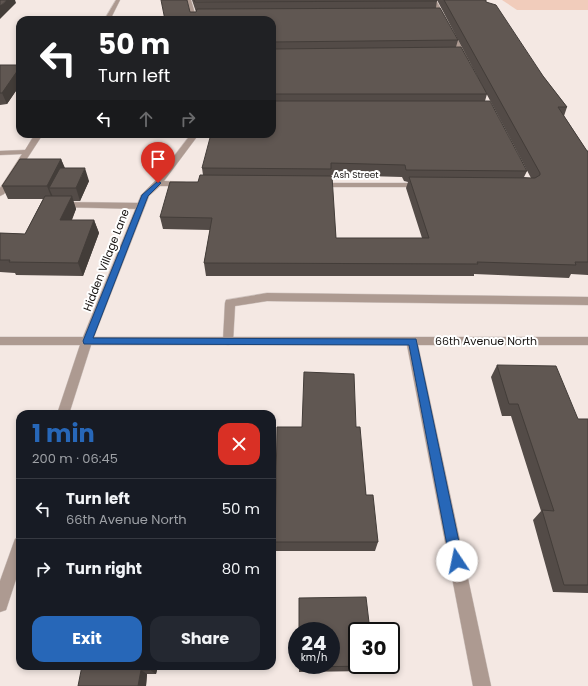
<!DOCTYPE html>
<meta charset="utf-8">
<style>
:root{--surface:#171b24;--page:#242831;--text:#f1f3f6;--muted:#9ea1a6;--line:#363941;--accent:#2767b8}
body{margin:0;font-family:Poppins,sans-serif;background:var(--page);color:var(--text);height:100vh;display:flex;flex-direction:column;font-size:15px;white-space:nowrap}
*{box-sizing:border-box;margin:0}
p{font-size:13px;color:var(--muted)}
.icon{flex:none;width:22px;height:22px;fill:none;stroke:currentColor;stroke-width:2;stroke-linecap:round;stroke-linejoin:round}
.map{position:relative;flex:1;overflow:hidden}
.drawer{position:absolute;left:16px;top:410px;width:260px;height:260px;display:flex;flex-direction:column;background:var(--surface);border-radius:12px;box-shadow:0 2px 6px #0003}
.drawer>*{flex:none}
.hud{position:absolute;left:16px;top:16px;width:260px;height:122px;border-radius:12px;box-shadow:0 2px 6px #0003;background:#202124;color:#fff;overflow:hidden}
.speed{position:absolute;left:288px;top:622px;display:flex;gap:8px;font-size:20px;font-weight:700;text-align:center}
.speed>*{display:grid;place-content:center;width:52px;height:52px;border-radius:50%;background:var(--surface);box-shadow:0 2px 6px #0003;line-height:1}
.speed small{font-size:10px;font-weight:400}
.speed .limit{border:2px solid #111;border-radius:6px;background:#fff;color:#111}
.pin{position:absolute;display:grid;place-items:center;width:34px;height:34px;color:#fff;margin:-41px -17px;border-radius:50% 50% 50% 0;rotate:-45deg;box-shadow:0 0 4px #0007}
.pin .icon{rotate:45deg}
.me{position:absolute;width:44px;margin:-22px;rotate:349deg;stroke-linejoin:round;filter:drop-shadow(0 0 3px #0008)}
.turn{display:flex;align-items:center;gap:14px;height:84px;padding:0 16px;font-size:18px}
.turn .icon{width:52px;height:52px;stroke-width:2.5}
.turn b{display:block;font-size:28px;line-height:34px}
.lanes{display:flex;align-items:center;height:38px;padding:0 16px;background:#0003;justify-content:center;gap:20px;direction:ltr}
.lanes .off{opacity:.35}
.round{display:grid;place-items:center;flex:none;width:42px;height:42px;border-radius:12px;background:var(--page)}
.summary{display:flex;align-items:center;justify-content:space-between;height:68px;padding:0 16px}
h1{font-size:24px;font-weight:700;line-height:30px;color:var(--accent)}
.button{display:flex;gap:8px;margin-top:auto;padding:8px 16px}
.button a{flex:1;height:46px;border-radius:12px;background:var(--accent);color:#fff;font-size:16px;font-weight:700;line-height:46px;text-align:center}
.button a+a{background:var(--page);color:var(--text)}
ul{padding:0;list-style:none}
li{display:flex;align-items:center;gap:12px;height:60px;padding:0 16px;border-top:1px solid var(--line)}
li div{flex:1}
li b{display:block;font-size:15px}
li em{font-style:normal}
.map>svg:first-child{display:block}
.green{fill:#f1ccbb}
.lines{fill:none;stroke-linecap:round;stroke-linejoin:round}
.service-casing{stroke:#d1c6c2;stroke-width:1}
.minor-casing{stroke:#d1c6c2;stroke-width:1}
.service{fill:#ad9a91;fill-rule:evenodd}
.minor{fill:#ad9a91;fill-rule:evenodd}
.wall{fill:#534b47;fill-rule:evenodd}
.shaded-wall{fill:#433d39}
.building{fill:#605752;stroke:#433d39}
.route{fill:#2767b8;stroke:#194378}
.labels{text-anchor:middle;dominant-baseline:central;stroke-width:4;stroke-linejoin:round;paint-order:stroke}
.far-street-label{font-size:9px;fill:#1a1614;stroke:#fff}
.street-label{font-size:11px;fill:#1a1614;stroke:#fff}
</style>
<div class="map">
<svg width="588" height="686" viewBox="0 0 588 686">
<rect width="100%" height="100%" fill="#f4e8e3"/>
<path class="green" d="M502 0H588V10H517Z"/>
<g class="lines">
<g class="service-casing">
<path id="service" d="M61 202 141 203 145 206 141 209 58 207 57 205 58 203Z
M267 293 588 297V305L267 301 235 306 233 341 232 344 228 345 224 344 223 341 225 303 226 300Z"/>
</g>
<g class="minor-casing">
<path id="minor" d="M116 0H120L110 20H104Z
M187 0H191L197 20H191Z
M432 0H436L469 60 468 61 463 60Z
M35 134H43L4 194 0 196V188L22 154 0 155V151L25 150Z
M191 134H199L164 181 185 182 189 184 185 186H160L149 196 94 337H588V345H418L491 686H473L407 345H91L69 414H57L80 345H0V337H83L141 195 155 181Z
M315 183H421L425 185 421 187H318L314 185Z
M20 537V567L6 610 0 612V581L15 539Z"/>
</g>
<use href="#service" class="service"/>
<use href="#minor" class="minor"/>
</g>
<path class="wall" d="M192 0H486V2L543 76 567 107 564 116 587 151H588V275L571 274 569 278 474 274V276H206L204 263 210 230 163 229 160 217 198 182 203 175 202 168 272 134V20H165L190 12H196ZM437 0 476 74 531 178 524 177 527 171 485 101 487 94 456 47 458 40 436 8ZM331 175 402 177 404 181 408 182 406 188 422 238H336Z
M0 65H20V85L7 104 0 105Z
M61 159 65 168 89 181 80 201H73L76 209 72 220H94L99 233 83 276 16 275 15 273 0 272V233L25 234 43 199H8L2 186Z
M497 365 578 419H588V593L553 592 533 520 541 511 511 416H502L491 377Z
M356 427 366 495 378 542 375 551H276L275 542Z
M299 665 373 666 369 671 299 672Z
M158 666 156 674H147L146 686H78Z"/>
<path class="shaded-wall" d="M7 0H15L16 3 0 19V6Z
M20 67V85L7 104 2 93Z
M61 159 66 172 49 188 53 197 52 199 47 186Z
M85 168 89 181 80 201 76 188Z
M72 196 76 209 66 233 60 220Z
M94 220 99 233 83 276 78 263Z
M151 666H158L156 674 150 670Z
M141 670 147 674 146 686H138Z"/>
<path class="building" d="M0 0H7L0 6Z
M161 0H187L190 12H196L197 9 440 8 458 40 272 42V20H165Z
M194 0H437V1L195 2Z
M444 0H486V2L496 5 543 76 567 107H558L587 151H588V262H575L576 265 477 262 478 264 204 263 212 218 160 217 170 182H198L200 175 332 176 336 238H429L409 177 535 178 540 175V173Z
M461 47 487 94H272V49Z
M0 65H20V67L2 93H0Z
M272 101H490L527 171 406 170 405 165 331 163V169L202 168 211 134H272Z
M20 159H61L47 186H2Z
M60 168H85L76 188H49Z
M45 196H72L60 220H94L78 263 9 262 10 260H0V233L25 234Z
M497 365 556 366 578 419H588V585H564L542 510 554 511 518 404H509Z
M304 372 354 374 356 427H360L366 495H373L378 542H275L277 427H302Z
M366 597 370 631H357V665H373V666L299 667V665H331V631H299V598Z
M82 666H151L150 670H141L138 686H78Z"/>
<path class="route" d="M158 181 161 183 148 196 93 338 416 339 463 561 461 565 457 567 452 565 450 561 409 345 84 344 83 341 142 195Z"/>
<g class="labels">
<g class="far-street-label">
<text x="356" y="175">Ash Street</text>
</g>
<g class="street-label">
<text transform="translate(106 260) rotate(-69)">Hidden Village Lane</text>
<text x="486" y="341">66th Avenue North</text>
</g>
</g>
</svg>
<div class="speed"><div>24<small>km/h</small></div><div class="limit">30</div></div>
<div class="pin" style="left:158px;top:183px;background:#d93025"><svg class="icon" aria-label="arrive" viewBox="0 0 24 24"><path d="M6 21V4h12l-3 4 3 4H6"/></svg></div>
<svg class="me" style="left:457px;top:561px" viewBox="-20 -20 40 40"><circle r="19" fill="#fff"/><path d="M0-13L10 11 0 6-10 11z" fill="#2767b8"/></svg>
<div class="hud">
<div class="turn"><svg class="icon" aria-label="left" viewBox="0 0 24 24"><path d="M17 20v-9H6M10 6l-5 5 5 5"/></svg><div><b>50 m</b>Turn left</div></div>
<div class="lanes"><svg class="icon" aria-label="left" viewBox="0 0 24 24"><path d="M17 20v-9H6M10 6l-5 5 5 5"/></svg><svg class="icon off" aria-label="ahead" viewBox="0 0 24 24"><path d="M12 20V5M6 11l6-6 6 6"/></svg><svg class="icon off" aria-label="right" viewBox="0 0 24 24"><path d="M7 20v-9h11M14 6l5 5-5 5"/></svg></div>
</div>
<section class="drawer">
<div class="summary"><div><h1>1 min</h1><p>200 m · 06:45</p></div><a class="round" style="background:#d93025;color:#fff"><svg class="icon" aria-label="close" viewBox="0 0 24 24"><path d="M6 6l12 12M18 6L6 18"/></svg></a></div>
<ul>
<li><svg class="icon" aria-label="left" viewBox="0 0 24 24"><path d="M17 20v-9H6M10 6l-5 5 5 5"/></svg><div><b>Turn left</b><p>66th Avenue North</p></div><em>50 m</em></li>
<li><svg class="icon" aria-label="right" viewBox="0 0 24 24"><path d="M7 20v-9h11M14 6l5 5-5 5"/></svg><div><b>Turn right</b></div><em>80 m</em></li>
</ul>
<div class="button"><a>Exit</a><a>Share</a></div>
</section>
</div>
